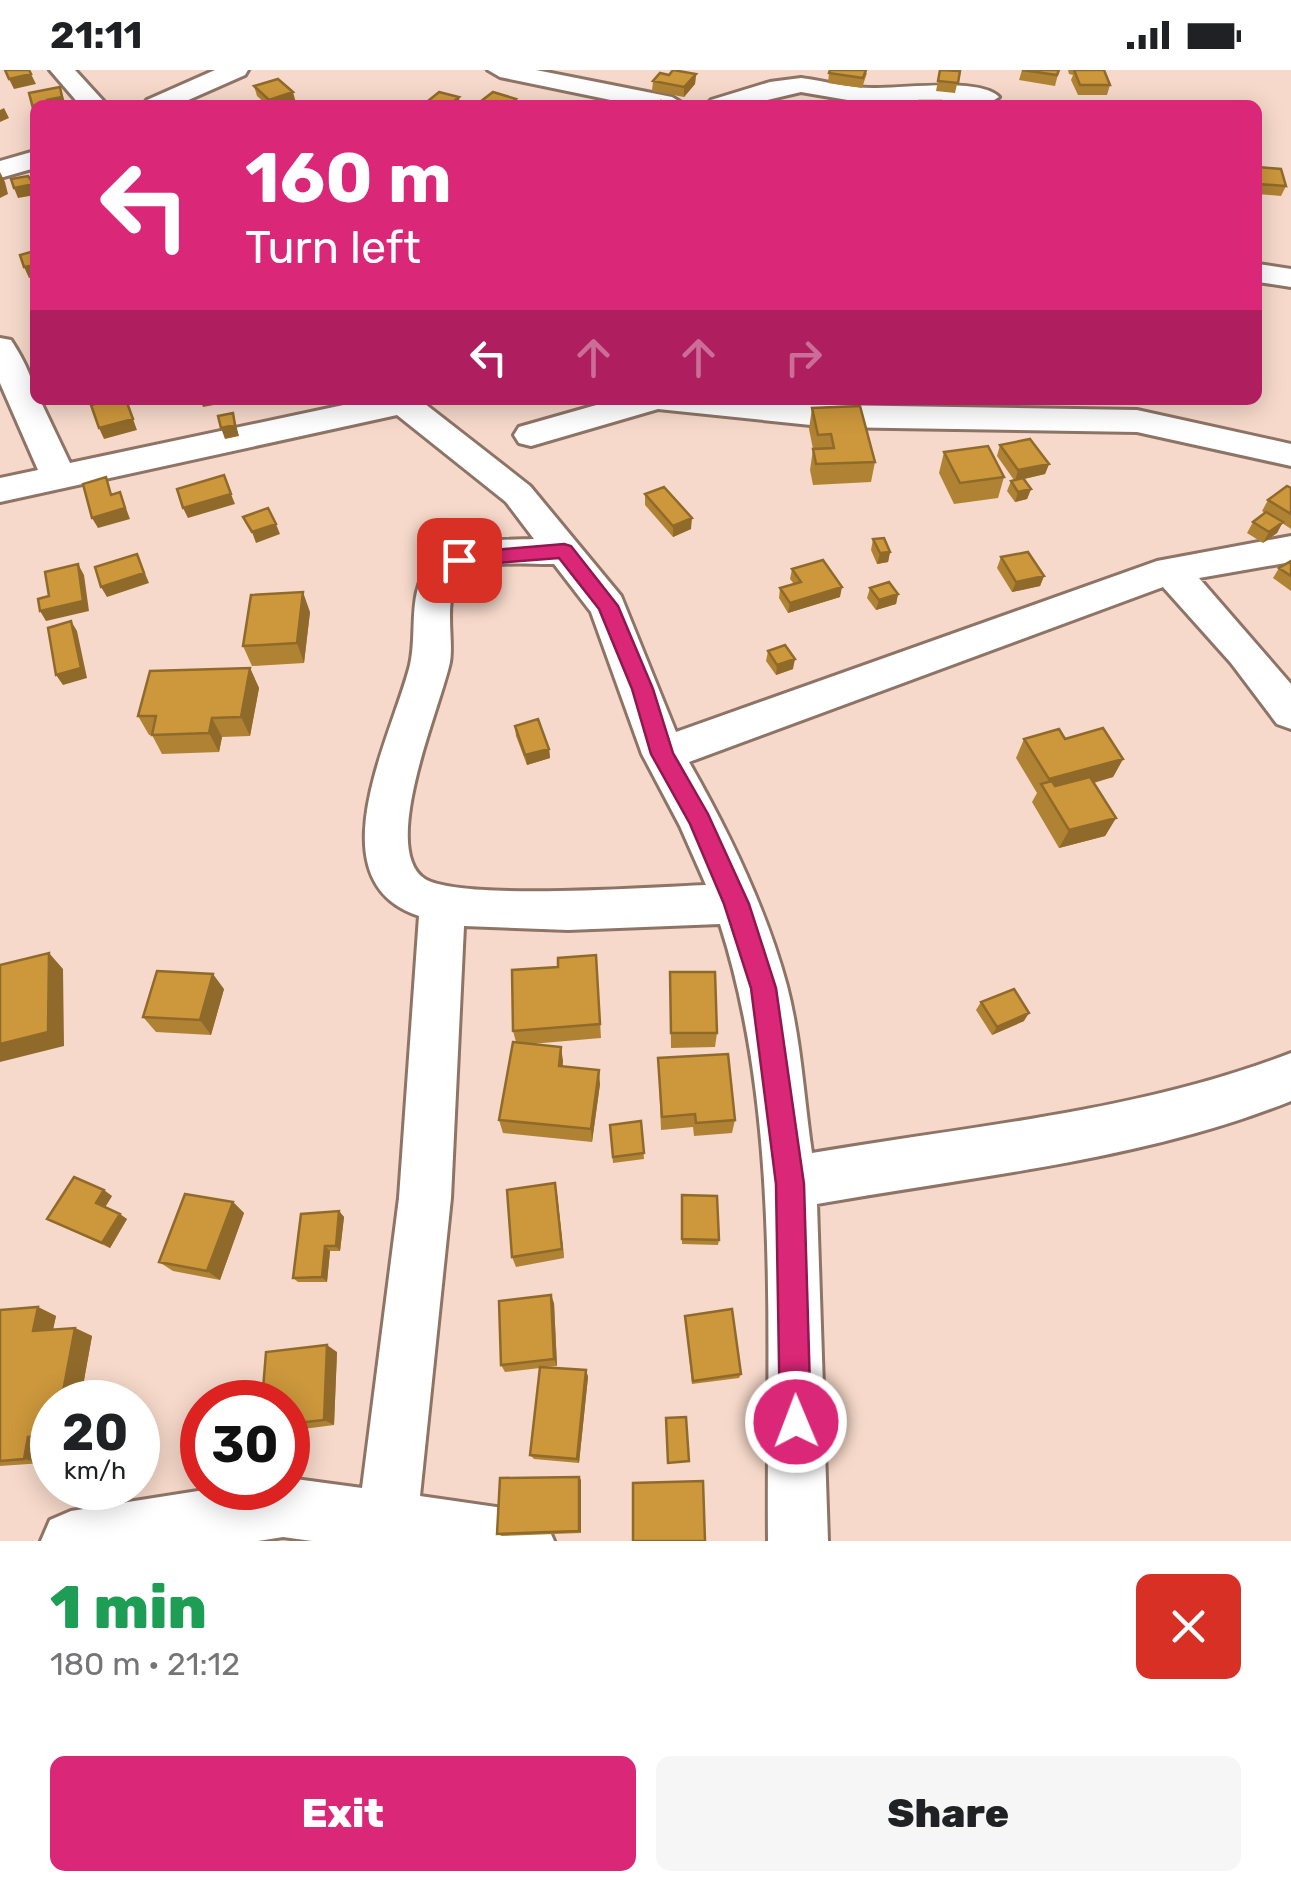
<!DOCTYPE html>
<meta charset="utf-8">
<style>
:root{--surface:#fff;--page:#f6f6f6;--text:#202124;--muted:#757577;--accent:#db2777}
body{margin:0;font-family:Rubik,sans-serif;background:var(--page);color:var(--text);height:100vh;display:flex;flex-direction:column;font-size:38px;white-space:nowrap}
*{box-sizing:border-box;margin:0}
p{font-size:32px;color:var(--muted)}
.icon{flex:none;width:55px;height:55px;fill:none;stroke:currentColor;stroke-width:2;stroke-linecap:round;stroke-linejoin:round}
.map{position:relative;height:1471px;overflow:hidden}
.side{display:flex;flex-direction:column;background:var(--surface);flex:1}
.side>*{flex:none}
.guide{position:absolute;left:30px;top:30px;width:1232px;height:305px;border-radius:15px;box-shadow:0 5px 25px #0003;background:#db2777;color:#fff;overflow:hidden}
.speed{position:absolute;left:30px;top:1310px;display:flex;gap:20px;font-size:50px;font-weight:700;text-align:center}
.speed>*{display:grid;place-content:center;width:130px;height:130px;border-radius:50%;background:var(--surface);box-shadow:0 5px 25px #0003;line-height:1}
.speed small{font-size:25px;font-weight:400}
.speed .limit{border:15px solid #d22;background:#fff;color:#111}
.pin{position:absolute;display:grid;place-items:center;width:85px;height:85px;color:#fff;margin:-42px;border-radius:20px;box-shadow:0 5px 15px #0006}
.me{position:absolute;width:110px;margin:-55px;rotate:359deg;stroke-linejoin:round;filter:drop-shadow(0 0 8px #0008)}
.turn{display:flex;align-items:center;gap:35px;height:210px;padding:0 50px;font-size:45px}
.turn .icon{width:130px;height:130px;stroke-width:2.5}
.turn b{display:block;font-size:70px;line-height:85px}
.lanes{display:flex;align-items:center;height:95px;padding:0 50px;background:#0003;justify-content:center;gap:50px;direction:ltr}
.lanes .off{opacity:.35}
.round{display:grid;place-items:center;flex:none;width:105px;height:105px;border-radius:15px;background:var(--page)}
.summary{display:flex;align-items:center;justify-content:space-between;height:170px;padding:0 50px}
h1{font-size:60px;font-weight:800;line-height:75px;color:#1e9e55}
.action{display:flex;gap:20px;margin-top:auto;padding:20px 50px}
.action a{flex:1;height:115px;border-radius:15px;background:var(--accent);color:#fff;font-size:40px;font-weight:800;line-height:115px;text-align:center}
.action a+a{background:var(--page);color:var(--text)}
.status{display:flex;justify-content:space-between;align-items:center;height:70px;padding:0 50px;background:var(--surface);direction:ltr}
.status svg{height:28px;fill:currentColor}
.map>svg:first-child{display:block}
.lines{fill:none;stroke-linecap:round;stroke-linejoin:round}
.minor-casing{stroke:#8e7467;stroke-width:6}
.minor{fill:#fff;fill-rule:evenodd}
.wall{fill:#b08334}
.shaded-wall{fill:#906a2a}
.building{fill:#cd983c;stroke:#906a2a;stroke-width:2.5}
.route{fill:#db2777;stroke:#8e194d;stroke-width:2.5}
</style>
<div class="status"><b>21:11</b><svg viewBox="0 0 49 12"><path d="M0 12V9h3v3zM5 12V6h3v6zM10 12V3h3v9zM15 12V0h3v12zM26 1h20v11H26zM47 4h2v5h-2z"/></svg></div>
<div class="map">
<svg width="1291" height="1471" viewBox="0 0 1291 1471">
<rect width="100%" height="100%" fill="#f6d9ca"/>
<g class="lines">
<g class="minor-casing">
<path id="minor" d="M50 0H75L107 35H80Z
M215 0H248L245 5 177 35H143L147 30Z
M488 0H536L672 27 685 35H635L500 7Z
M801 8C824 11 849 18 873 18 901 19 980 7 999 27L986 35 930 30 871 34 801 22 746 35H707L711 30 770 12Z
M35 81V98L0 108V91Z
M1258 194 1291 199V217L1258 212Z
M0 268 11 270C22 287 35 310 35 330H40L70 393 367 330H420L530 416 621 526 676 662 1157 491 1291 466V492L1199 508 1291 614V659L1277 654 1231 593 1163 517 689 692C729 762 766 838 787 916 801 970 804 1029 812 1083 971 1056 1139 1042 1291 983V1031C1142 1091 974 1106 817 1134L828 1471H768C766 1270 782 1047 720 854L568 860 464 856 451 1128 420 1426 524 1441 545 1450 554 1471H312L283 1467 258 1471H41L50 1450 71 1441 217 1418H288V1408L362 1418 399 1128 419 846C313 811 392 667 410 595 418 561 406 521 432 492 454 468 504 470 534 469L506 432 397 345 0 432V408L38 400 0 313ZM554 494 591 542 642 684 680 756 706 815C655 817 461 831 425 809 378 779 441 636 450 592 454 569 443 529 459 510 477 487 529 495 554 494Z
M614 330H773L830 335 1137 340 1291 374V396L1137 362 830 357 658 339 531 376 519 373 514 365 519 357Z"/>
</g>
<use href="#minor" class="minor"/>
</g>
<path class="wall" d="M940 0 960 1 955 23 936 21Z
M1022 0H1059L1055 16 1019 10Z
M1068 0H1104L1110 15 1107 25H1078L1071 10 1073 5 1069 4Z
M829 3H867L862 18 828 13Z
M696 4 695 14 684 27 652 21 653 11Z
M254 16 296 33 288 35H267L257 26Z
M1258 97 1286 116 1281 126 1258 124Z
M812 338 875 392 871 412 813 415 810 400 813 379 809 359Z
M1000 375 1049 394 1045 404 1024 409 1031 419 1027 429 1015 432 1007 421 1011 411 1014 410 997 386Z
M944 382 1004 407 998 428 954 434 939 403Z
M1291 418V459L1282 453 1277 463 1263 473 1247 463 1253 452 1265 443 1262 441 1268 430Z
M645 424 691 459 673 467 645 435Z
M873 469 890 482 888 492 877 494 871 480Z
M1001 487 1044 506 1040 516 1012 522 997 498Z
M1291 491V521L1273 508 1279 498Z
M792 499 840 527 788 543 779 528 780 518 794 514 790 509Z
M870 518 898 524 896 534 876 540 867 528Z
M310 542 304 593 252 596 243 576Z
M768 581 793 599 776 605 766 591Z
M250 598 259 618 250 666 222 667 219 682 162 684 152 665H149L138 646Z
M515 656 549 679 550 688 527 695 516 666Z
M1024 669H1065L1123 689 1113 707 1094 713 1116 748 1105 766 1059 778 1032 732 1037 723 1016 688Z
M596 885 601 968 531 974 561 977 563 996 600 1014 592 1072 503 1063 499 1050 516 972 513 961 558 897Z
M670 902 717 963 715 977 671 978Z
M224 919 211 965 156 962 143 947Z
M981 932 1024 951 992 965 976 940Z
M658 988 735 1050 732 1063 694 1066 693 1057 661 1060Z
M641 1051 644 1089 613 1093 610 1055Z
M557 1124 564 1188 516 1197 512 1187Z
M682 1125 719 1170 718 1175 682 1174Z
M112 1126 105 1137 127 1149 110 1178 47 1149Z
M233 1132 244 1143 220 1210 173 1201 159 1192Z
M339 1141 344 1147 340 1181H330L327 1212H298L293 1208Z
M554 1233 557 1296 544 1297 586 1300 588 1307 579 1393 534 1389 530 1385 540 1298 505 1302 501 1295Z
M38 1237 56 1246 53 1259 75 1258 92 1266 80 1332H52V1372H48L43 1393 0 1396V1240Z
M685 1246 741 1304 739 1308 692 1314Z
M337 1282 334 1355 288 1361V1332Z
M581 1410V1463L502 1466 497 1464Z"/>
<path class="shaded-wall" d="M31 4 36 14 14 19 9 9Z
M696 4 695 14 684 27V17Z
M60 17 66 35H49L47 30Z
M293 22 296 33 288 35H271L269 30Z
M459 27 460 35H449Z
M4 38 9 48 0 52V40Z
M0 102 5 112 8 124 0 128Z
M34 114 35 125 18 128 14 118Z
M35 195V206L29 208 24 197Z
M126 330 137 360 104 369 99 358Z
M200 330H218L219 334 203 337Z
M233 343 239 366 225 369 221 358Z
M1049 394 1045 404 1015 411 1018 400Z
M1031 419 1027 429 1015 432 1018 422Z
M120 422 130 449 98 458 92 448Z
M231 424 235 434 188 448 183 438Z
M692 448 691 459 673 467V456Z
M1283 452 1277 463 1263 473 1269 462Z
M276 454 280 464 256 473 252 462Z
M890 482 888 492 877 494 880 483Z
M137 484 149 513 107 527 101 517Z
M78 494 84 505 89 541 46 551 40 541Z
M1044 506 1040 516 1012 522 1016 512Z
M842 517 840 527 788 543 790 533Z
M303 522 310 542 304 593 297 573Z
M898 524 896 534 876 540 879 530Z
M71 551 77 561 87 608 63 615 56 605Z
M795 589 793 599 776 605 777 595Z
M250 598 259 618 250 666 241 647Z
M212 648 222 667 219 682 209 663Z
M549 679 550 688 527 695 525 685Z
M1123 689 1113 707 1048 725 1044 719 1049 709Z
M1116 748 1105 766 1059 778 1069 760Z
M49 883 63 899 64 976 0 992V974Z
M213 904 224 919 211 965 200 950Z
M1029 943 1024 951 992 965 997 957Z
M561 977 563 991 561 1010 559 996Z
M599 1000 600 1014 592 1072 591 1059Z
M555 1113 557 1124 564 1188 562 1179Z
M104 1120 112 1126 104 1139 96 1133Z
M233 1132 244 1143 220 1210 207 1201Z
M339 1141 344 1147 340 1181 336 1176Z
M120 1144 127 1149 110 1178 102 1173Z
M325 1176 330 1181 327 1212 322 1207Z
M551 1225 554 1233 557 1296 554 1289Z
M38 1237 56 1246 51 1269 33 1261Z
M75 1258 92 1266 80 1332H61Z
M327 1275 337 1282 334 1355 324 1350Z
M586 1300 588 1307 579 1393 577 1389Z
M28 1367 48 1372 43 1393 24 1389Z
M579 1407 581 1410V1463L579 1461Z"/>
<path class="building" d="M5 0H29L31 4 9 9Z
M673 0 696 4 684 17 653 11 660 3 669 5Z
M830 0H866L863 8 829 3Z
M940 0 960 1 958 13 938 11Z
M1022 0H1059L1057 5Z
M1074 0H1104L1110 15H1080Z
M278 9 293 22 269 30 254 16Z
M60 17 62 27 47 30 49 35H35V41L34 42 29 23Z
M439 22 459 27 449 35H423Z
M493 22 516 29 509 35H476Z
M661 31 676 35H657Z
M919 31H941L940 35H918Z
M1258 97 1281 99 1286 116 1258 114Z
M28 106 34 114 14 118 11 109Z
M34 181 35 195 24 197 20 185Z
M108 330H126L133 349 99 358 91 335Z
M860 336 875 392 816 394 813 379 834 378 831 364 818 365 812 338Z
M233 343 235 355 221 358 218 346Z
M1030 369 1049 394 1018 400 1000 375Z
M988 376 1004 407 960 413 944 382Z
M224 405 231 424 183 438 177 419Z
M106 407 111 425 120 422 125 438 92 448 83 414Z
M1023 408 1031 419 1018 422 1011 411Z
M1287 416 1291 418V444L1268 430Z
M664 417 692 448 673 456 645 424Z
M268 438 276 454 252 462 243 447Z
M1266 442 1283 452 1269 462 1253 452Z
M884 468 890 482 880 483 873 469Z
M1028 482 1044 506 1016 512 1001 487Z
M137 484 144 503 101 517 95 497Z
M823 490 842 517 790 533 780 518 801 512 792 499Z
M1291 491V506L1279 498Z
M78 494 83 531 40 541 38 529 49 526 45 502Z
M889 512 898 524 879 530 870 518Z
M303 522 297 573 243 576 251 525Z
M71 551 81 598 56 605 48 558Z
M785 575 795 589 777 595 768 581Z
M250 598 241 647 212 648 209 663 152 665 156 646H138L150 601Z
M538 649 549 679 525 685 515 656Z
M1103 658 1123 689 1049 709 1024 669 1059 659 1065 669Z
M1090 707 1116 748 1069 760 1041 714 1052 711 1055 716Z
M49 883 48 962 0 974V895Z
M596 885 600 954 513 961 512 900 558 897V888Z
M157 901 213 904 200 950 143 947Z
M670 902H715L717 963H671Z
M1014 919 1029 943 997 957 981 932Z
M513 972 561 977 559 996 599 1000 591 1059 499 1050Z
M728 984 735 1050 696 1053 695 1044 662 1047 658 988Z
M641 1051 644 1083 613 1087 610 1055Z
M74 1107 104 1120 96 1133 120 1144 102 1173 47 1149Z
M555 1113 562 1179 512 1187 507 1120Z
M185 1124 233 1132 207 1201 159 1192Z
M682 1125 717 1126 719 1170 682 1169Z
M339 1141 336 1176H325L322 1207 293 1208 301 1144Z
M551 1225 554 1289 501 1295 499 1231Z
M38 1237 33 1261 75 1258 61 1332H52V1365L28 1367 24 1389 0 1391V1240Z
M732 1239 741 1304 693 1311 685 1246Z
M327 1275 324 1350 288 1354V1332H262L266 1282Z
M540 1297 586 1300 577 1389 530 1385Z
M686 1347 689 1391 668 1393 666 1348Z
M579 1407V1461L497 1464 500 1408Z
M703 1411 705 1471H633V1413Z"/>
<path class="route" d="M564 474 571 476 618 536 653 619 673 683 708 744 749 834 776 918 804 1114 811 1352 807 1363 796 1367 785 1363 780 1352 776 1114 751 918 724 834 690 754 651 684 632 619 599 539 559 488 459 496 449 490 459 483Z"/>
</svg>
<div class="speed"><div>20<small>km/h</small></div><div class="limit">30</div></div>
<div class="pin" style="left:459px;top:490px;background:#d93025"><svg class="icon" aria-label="arrive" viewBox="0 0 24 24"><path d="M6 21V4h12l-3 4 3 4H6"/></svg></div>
<svg class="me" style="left:796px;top:1352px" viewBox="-20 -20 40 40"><circle r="17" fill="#db2777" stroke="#fff" stroke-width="3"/><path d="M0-11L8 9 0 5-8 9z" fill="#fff"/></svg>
<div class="guide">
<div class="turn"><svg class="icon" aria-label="left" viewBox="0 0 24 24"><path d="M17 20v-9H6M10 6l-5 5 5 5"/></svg><div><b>160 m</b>Turn left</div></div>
<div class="lanes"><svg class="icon" aria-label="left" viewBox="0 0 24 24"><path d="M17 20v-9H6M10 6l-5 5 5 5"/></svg><svg class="icon off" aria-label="ahead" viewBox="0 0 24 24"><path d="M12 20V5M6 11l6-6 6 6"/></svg><svg class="icon off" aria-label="ahead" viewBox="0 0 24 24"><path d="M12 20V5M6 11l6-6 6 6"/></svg><svg class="icon off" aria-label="right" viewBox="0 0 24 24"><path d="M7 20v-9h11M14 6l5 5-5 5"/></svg></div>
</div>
</div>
<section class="side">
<div class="summary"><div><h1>1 min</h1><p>180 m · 21:12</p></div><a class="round" style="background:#d93025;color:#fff"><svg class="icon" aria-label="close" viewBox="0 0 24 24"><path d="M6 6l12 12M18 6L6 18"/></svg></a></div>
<div class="action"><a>Exit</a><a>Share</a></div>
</section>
